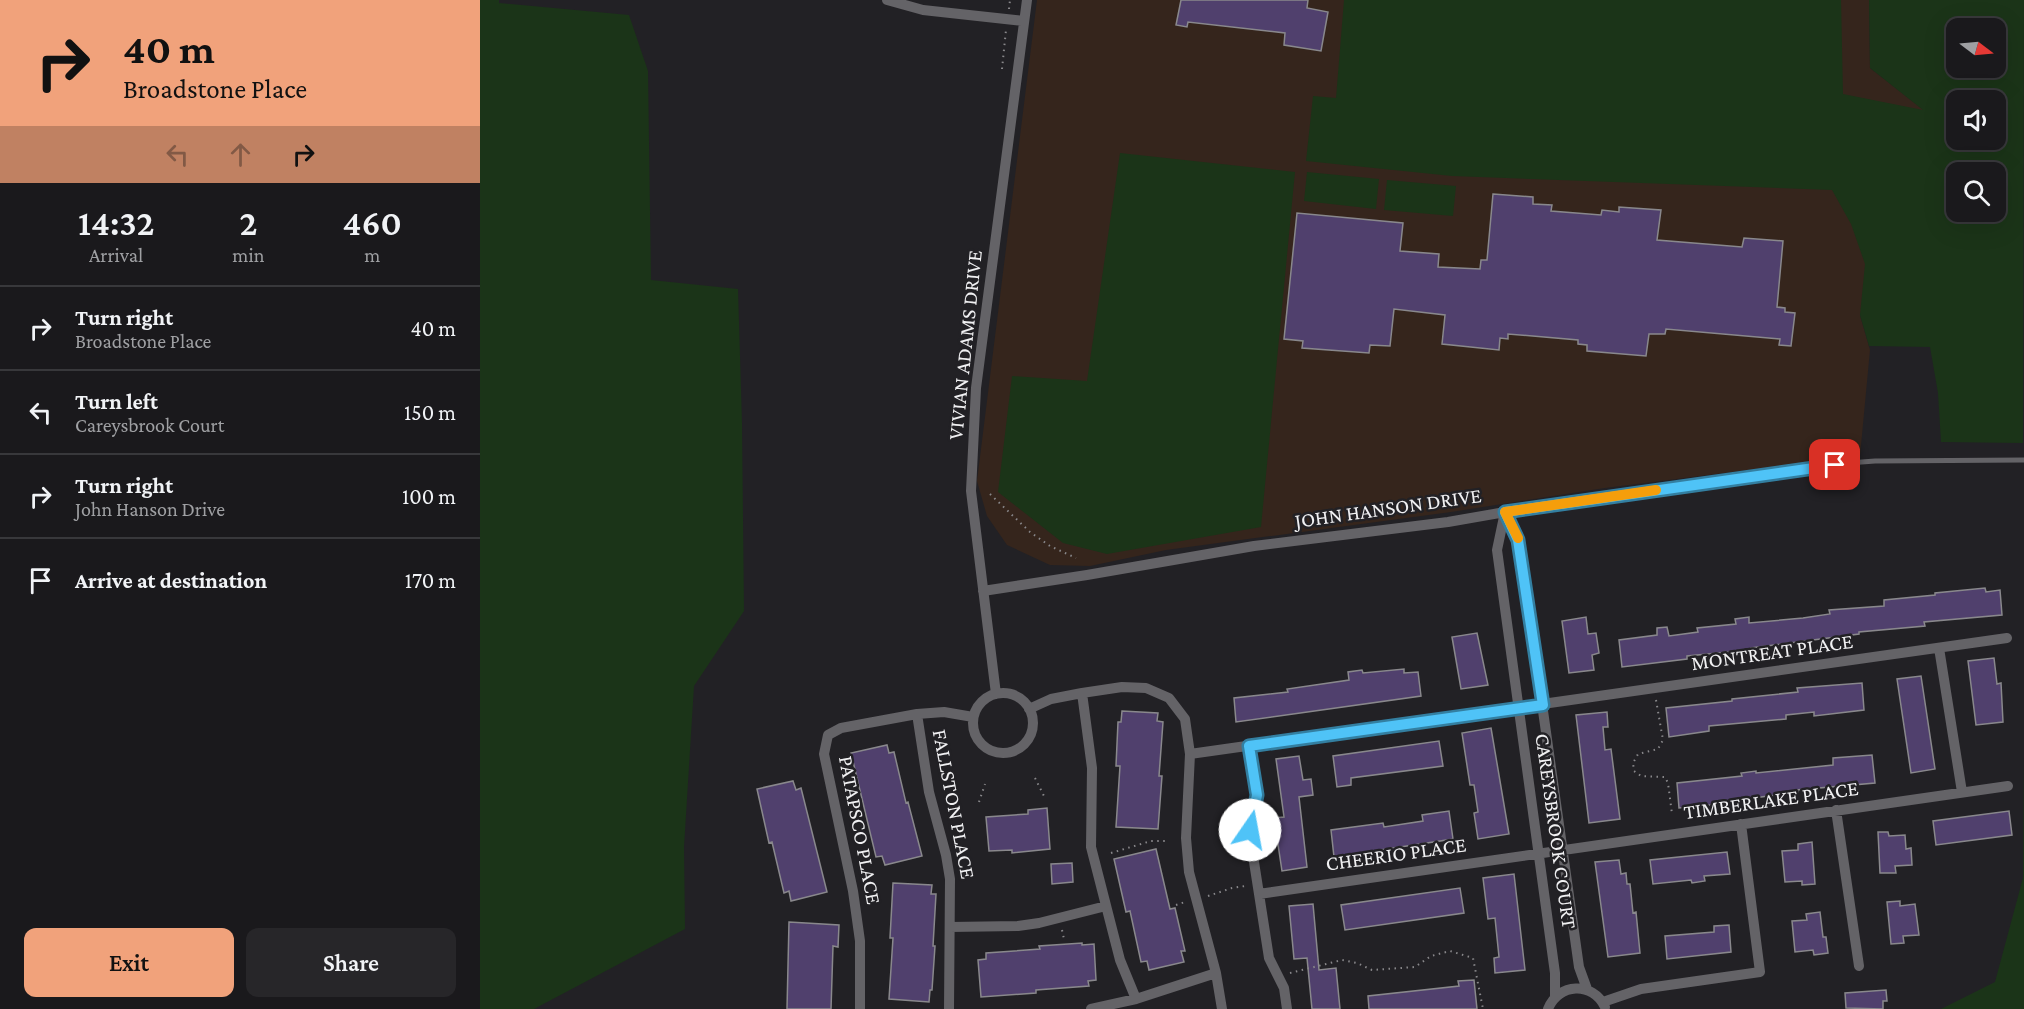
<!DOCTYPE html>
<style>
:root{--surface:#1a191c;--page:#272629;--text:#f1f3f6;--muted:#9fa0a3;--line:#38383b;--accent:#f1a27b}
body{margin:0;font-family:"Crimson Pro",serif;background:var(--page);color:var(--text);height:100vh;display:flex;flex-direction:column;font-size:22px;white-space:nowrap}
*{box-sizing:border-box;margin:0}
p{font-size:20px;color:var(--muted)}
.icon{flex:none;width:33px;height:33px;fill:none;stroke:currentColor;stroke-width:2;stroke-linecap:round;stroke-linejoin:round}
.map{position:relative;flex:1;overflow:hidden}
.sheet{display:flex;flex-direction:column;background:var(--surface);width:480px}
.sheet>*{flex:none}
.top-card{background:#f1a27b;color:#111;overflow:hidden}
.needle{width:39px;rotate:106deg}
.fabs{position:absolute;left:1466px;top:18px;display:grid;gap:12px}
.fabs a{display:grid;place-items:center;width:60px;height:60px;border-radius:12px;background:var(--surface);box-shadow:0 6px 24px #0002,0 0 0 2px var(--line);font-size:30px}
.pin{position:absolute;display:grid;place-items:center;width:51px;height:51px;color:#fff;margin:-26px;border-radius:12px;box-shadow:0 3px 9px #0006}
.me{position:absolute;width:66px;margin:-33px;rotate:12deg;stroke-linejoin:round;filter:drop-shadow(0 0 4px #0008)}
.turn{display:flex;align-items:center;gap:21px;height:126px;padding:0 24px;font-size:27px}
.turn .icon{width:78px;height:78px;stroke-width:2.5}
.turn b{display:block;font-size:42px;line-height:51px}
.lanes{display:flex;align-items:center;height:57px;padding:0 24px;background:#0003;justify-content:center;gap:30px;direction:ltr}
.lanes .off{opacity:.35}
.eta{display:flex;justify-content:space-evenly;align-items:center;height:102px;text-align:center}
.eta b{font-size:36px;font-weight:600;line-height:42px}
.button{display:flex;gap:12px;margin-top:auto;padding:12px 24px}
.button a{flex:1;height:69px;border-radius:12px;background:var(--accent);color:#111;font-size:24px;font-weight:600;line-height:69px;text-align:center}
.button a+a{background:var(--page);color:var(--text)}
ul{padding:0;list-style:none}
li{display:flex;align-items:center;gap:18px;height:84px;padding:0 24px;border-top:2px solid var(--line)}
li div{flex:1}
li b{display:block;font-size:22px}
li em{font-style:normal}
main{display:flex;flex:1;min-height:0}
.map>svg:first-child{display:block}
.education{fill:#35251c}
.green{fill:#1b3418;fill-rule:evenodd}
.building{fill:#50406d;stroke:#89888c;stroke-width:1.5}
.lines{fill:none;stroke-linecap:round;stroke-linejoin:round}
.path{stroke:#89888b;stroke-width:2;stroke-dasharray:1.5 4.5;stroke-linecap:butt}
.service{stroke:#646367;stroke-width:5}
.minor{stroke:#646367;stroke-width:10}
.route-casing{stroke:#337fa1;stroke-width:15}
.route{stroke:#4fc3f7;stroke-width:10}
.slow{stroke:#f59e0b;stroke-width:10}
.labels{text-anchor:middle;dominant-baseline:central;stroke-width:5;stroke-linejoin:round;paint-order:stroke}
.street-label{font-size:21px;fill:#f0f0f2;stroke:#222125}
</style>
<main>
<section class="sheet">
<div class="top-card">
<div class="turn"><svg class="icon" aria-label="right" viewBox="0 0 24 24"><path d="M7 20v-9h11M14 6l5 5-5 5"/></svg><div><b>40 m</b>Broadstone Place</div></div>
<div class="lanes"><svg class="icon off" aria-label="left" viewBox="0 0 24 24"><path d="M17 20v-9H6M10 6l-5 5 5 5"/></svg><svg class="icon off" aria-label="ahead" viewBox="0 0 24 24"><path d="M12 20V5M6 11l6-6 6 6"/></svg><svg class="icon" aria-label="right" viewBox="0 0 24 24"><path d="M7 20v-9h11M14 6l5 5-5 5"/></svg></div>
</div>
<div class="eta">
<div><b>14:32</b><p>Arrival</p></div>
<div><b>2</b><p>min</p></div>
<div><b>460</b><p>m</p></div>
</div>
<ul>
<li><svg class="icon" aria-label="right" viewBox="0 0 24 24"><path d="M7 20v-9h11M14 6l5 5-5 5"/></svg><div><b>Turn right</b><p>Broadstone Place</p></div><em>40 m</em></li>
<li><svg class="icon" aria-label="left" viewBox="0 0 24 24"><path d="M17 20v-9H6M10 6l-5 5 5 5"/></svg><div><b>Turn left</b><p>Careysbrook Court</p></div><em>150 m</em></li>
<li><svg class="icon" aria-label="right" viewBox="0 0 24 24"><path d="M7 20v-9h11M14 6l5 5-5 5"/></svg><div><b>Turn right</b><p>John Hanson Drive</p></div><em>100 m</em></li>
<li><svg class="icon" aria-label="arrive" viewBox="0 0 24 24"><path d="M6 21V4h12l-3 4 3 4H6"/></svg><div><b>Arrive at destination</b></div><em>170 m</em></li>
</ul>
<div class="button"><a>Exit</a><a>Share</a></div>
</section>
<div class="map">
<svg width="1544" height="1009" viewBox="0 0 1544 1009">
<rect width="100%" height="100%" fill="#222125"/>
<path class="education" d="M557 0H1389L1390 68 1445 111 1380 315 1390 350 1380 456 1125 488 971 512 686 550 610 566 570 565 527 545 507 516 497 481Z"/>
<path class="green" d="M0 0H19V3L149 15 168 71 171 280 258 289 262 423 264 611 214 686 204 847 205 929 54 1009H0Z
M864 0H1361L1363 94 1443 110 1390 68 1389 0H1544L1543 443 1461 442 1458 393 1450 347 1389 346 1380 315 1385 264 1371 224 1352 190 972 176 826 161 833 96 856 98ZM1476 28H1515V68H1476ZM1476 100H1515V140H1476ZM1476 172H1515V212H1476Z
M640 153 815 172 781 527 627 554 583 543 518 492 532 376 607 381Z
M827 172 899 179 896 209 824 201Z
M907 180 976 186 973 216 904 210Z
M1544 758V1009H1461L1515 982 1543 878Z"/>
<path class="building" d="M701 0H828L827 8 848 12 841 51 804 45 805 33 708 22 707 27 696 25Z
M1013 194 1053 197V204L1072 205 1071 211 1121 215 1122 210 1139 212V207L1181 210 1177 240 1262 247 1264 238 1303 241 1297 307 1305 308V312L1315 313 1311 346 1299 345 1300 339 1186 329 1185 334H1169L1166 356 1107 351V345L1098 344V340L1028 334V339L1020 338 1019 350 962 344 965 315 914 309 910 346 890 345 889 353 822 348 823 341 804 339 817 213 923 223 920 251 959 254 958 267 1000 269 1001 260H1007Z
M1505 588 1506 592 1520 590 1522 615 1444 622 1445 626 1379 632V634L1271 648V650L1207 656V659L1142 667 1139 640 1177 635V628L1187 627 1189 636 1218 632 1217 628 1256 624 1255 619 1269 617V623L1323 618 1350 614 1349 610 1404 606V600L1455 595V593Z
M1106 617 1108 634 1116 633 1119 653 1112 655 1114 670 1089 673 1082 621Z
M997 633 1008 685 981 689 972 637Z
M1514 658 1517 684 1521 683 1523 722 1496 725 1488 661Z
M924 669V673L938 672 941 696 756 722 754 698 808 692 807 689 869 680 868 672 882 670 883 673Z
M1441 676 1455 769 1431 773 1417 679Z
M1382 683 1384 710 1334 716V712L1306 715V719L1229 726V731L1189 737 1186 708 1252 701V699L1318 692 1317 688Z
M642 711 678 713 677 721 683 722 679 776H682L678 829 636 827 640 766H636L638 722H641Z
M1127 712 1128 727H1123L1125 750 1131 749 1140 819 1109 823 1096 715Z
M1011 728 1029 834 998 839 994 813 998 812 994 785H990L982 733Z
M959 741 963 766 871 778V785L857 787 853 756Z
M407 745 409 753 414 752 426 803 428 802 442 856 405 865 402 856 396 857 371 753Z
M1392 755 1395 783 1317 790 1318 792 1251 801V803L1199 808 1197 783 1262 776 1261 773 1276 771V773L1353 765V758Z
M819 756 823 780 831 779 833 795 819 797 827 867 802 871 794 818 804 817 796 759Z
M313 781 316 790 321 788 347 892 311 901 309 891 304 893 292 842 289 843 277 789Z
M567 808 570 849 532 853V850L509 851 506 817 548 814V810Z
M969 811 973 839 854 857 851 830 903 823 904 827 943 821 942 815Z
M1529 811 1532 835 1456 845 1453 821Z
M1398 832H1408L1409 836 1425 835 1426 849 1431 848 1432 865 1415 866 1416 873H1400Z
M1332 842 1335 884 1322 885V881L1305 882 1302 851 1318 850V844Z
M676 849 690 909 695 908 705 951H701L704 962 669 970 667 961 661 962 650 911 646 912 634 859Z
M1247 852 1250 874 1224 876 1225 881 1212 883 1211 880 1173 884 1170 860Z
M1139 860 1141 874 1146 873 1147 884H1150L1153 913 1156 912 1160 953 1128 957 1115 862Z
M592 863 593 882 572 884 571 864Z
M1034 874 1045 970 1015 973 1014 958 1019 957 1015 918 1008 919 1003 878Z
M413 883 452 885 451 894H456L453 946H455L452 990H450L449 1002 409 999 413 938H410Z
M980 888 984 913 865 930 861 905Z
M1420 901V906L1435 904 1439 935 1423 936 1424 943 1411 944 1407 902Z
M833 904 839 970 856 968 860 1009H832L827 958 814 959 809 906Z
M1340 912 1343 937H1346L1348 953 1334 955 1333 950 1315 952 1312 921 1327 920 1326 914Z
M309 922 359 925 358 947 353 946 351 1009H307Z
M1249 925 1251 952 1187 959 1185 936 1234 932V926Z
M602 943V945L614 944 616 980 608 981 609 986 556 990V993L501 997 498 960 506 959V953L560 949 559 946Z
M994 980 997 1009H889L888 996 979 986 978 981Z
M1406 990 1407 1001H1403V1009L1366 1008 1365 993Z"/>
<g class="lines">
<path class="path" d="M529 9 530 0
M522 69 526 30
M510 494 550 532 570 546 596 558
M1176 700 1183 740 1178 749 1158 754 1153 763 1154 771 1161 776 1185 777 1188 783 1192 814
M555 778 564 796
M499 802 505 784
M471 829 482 825
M631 853 671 841H687
M728 896 752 888 765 886
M696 905 705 902
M582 930 584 939
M810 973 862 960 877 963 892 970 935 967 951 956 970 951 993 958 1003 1009"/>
<path class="service" d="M1355 464 1395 461 1544 460"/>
<path class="minor" d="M407 0 443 10 544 21
M503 591 607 575 774 546 968 522 1025 512 1355 464
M1459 648 1482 792
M493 723a30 30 0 1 1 60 0a30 30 0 1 1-60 0Z
M602 693 612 768 611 847 640 960 656 999
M516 694 491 491 496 388 547 0
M549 709 571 699 602 693 642 687 666 688 689 698 705 719 710 754 706 838 709 872 736 973 742 1009
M437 714 449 792 466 855 470 879 469 1009
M769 746 777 795 769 830 789 958 804 988 807 1009
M710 754 1527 638
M1356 810 1379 966
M779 894 1528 786
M470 927 538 926 559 923 626 906
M1075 997V973L1017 550 1025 512 1039 540 1099 967 1107 989
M1123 1002 1161 989 1280 972 1261 824
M380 1009V941L373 891 344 754 348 735 361 728 437 714 464 712 493 717
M611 1009 656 999 736 973
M1068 1009C1078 983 1113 981 1125 1007"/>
</g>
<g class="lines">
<g class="route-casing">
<path id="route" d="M770 830 777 795 769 746 1063 705 1038 540 1025 512 1355 465"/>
</g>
<use href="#route" class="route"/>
<path class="slow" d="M1038 538 1025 512 1176 490"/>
</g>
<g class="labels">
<g class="street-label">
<text transform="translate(485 345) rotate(-84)">VIVIAN ADAMS DRIVE</text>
<text transform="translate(908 508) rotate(-8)">JOHN HANSON DRIVE</text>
<text transform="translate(1292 652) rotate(-8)">MONTREAT PLACE</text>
<text transform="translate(1291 800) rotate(-8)">TIMBERLAKE PLACE</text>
<text transform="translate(474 804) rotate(79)">FALLSTON PLACE</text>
<text transform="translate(380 830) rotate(79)">PATAPSCO PLACE</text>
<text transform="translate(1076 831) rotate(82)">CAREYSBROOK COURT</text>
<text transform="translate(916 854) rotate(-8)">CHEERIO PLACE</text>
</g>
</g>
</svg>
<div class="fabs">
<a><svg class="needle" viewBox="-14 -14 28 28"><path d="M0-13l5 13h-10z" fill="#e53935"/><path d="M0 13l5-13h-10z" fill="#9fa0a3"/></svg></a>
<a><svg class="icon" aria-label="sound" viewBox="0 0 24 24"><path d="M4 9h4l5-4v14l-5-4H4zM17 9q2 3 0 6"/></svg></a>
<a><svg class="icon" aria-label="search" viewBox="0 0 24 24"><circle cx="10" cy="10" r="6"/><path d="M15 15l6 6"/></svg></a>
</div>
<div class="pin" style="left:1355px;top:465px;background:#d93025"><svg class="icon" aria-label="arrive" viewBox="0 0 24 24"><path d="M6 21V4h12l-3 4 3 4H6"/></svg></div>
<svg class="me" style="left:770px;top:830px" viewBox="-20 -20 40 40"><circle r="19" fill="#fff"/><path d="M0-13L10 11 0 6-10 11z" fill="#4fc3f7"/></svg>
</div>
</main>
